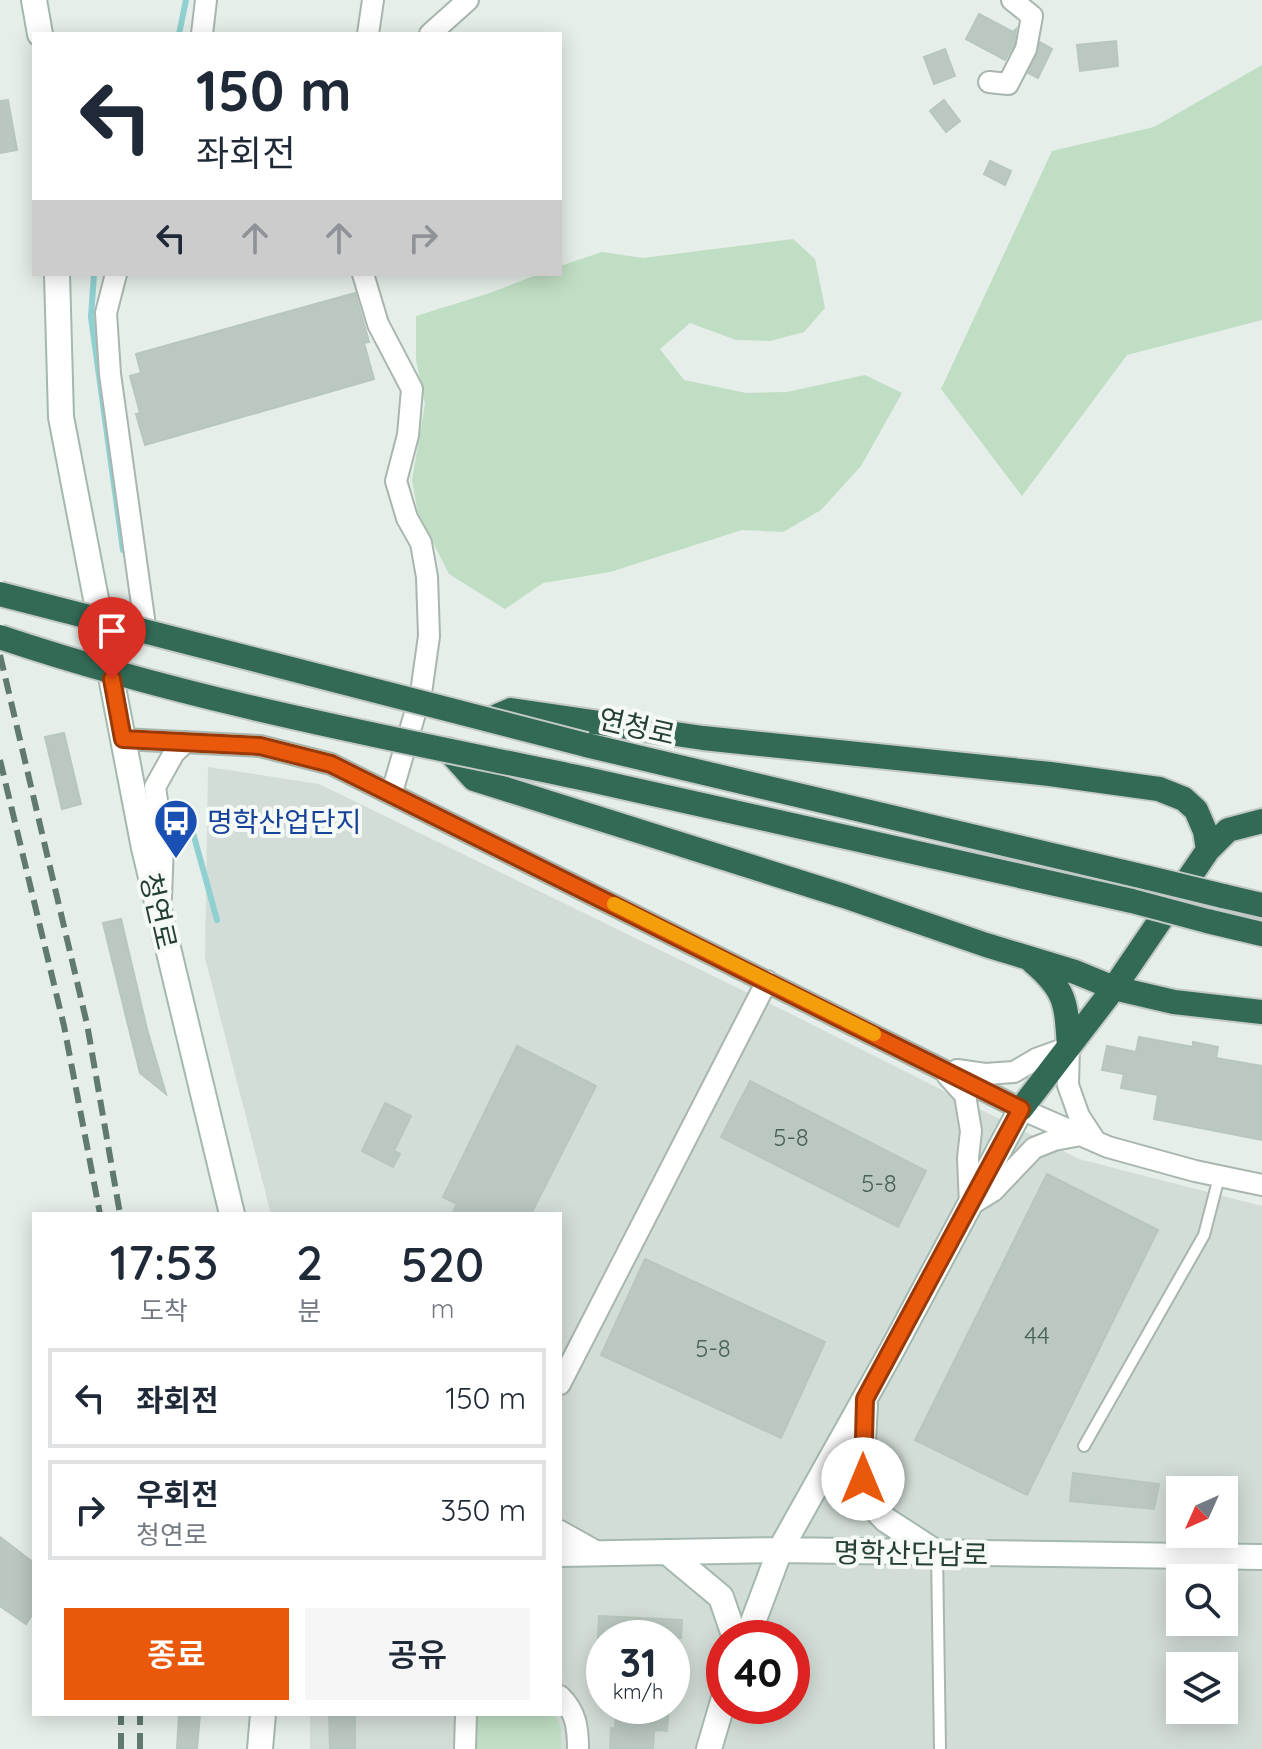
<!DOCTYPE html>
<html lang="ko">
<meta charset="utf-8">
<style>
:root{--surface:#fff;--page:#f6f6f7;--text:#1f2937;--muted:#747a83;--line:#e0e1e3;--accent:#ea580c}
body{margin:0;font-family:Quicksand,"Noto Sans KR",sans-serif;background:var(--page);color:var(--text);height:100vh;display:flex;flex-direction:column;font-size:30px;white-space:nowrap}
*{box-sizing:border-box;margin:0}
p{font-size:26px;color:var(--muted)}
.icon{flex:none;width:44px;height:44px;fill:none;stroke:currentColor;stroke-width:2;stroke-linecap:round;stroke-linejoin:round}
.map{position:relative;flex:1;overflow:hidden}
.side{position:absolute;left:32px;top:1212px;width:530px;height:504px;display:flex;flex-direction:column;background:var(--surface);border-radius:0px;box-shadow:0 4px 20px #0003}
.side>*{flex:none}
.hud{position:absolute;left:32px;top:32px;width:530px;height:244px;border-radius:0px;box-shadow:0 4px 20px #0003;background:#fff;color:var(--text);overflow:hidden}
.needle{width:52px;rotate:225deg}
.fabs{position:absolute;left:1166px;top:1476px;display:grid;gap:16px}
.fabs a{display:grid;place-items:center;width:72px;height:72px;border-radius:0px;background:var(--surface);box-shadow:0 4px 20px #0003;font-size:40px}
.speed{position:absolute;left:586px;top:1620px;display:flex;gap:16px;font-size:40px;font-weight:700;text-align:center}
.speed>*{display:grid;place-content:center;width:104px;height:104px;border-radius:50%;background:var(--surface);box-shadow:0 4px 20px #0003;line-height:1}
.speed small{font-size:20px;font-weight:400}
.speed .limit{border:12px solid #d22;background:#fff;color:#111}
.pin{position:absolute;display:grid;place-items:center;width:68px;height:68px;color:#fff;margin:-82px -34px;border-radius:50% 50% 50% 0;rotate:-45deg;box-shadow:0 0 8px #0007}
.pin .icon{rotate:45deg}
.me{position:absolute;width:88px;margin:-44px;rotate:0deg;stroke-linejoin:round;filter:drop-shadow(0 0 6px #0008)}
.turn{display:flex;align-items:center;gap:28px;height:168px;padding:0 32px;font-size:36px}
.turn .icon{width:104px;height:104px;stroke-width:2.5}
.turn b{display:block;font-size:56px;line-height:68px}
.lanes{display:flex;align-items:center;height:76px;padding:0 32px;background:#0003;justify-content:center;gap:40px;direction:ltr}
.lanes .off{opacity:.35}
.eta{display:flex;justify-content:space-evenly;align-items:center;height:136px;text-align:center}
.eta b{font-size:48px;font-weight:600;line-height:56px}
.button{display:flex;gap:16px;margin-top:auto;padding:16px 32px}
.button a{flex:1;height:92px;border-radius:0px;background:var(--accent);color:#fff;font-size:32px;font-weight:600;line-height:92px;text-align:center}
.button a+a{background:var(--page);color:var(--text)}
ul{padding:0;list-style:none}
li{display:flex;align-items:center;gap:24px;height:100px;margin:0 16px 12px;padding:0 16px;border:4px solid var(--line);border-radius:0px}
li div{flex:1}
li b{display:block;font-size:30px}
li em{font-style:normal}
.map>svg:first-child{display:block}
.built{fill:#d3ddd7;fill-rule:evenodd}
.green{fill:#bfdec3}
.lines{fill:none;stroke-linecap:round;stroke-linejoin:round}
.stream{stroke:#90d0d0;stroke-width:6}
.building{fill:#bac8c1;stroke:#b8c7be;stroke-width:2}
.lane-casing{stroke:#a8b6ae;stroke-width:14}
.street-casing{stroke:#a8b6ae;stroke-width:24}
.secondary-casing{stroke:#a4b9ae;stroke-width:28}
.highway-casing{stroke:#c2c9c6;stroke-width:28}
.lane{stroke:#fff;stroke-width:10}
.street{stroke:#fff;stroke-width:20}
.secondary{stroke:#fff;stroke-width:24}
.highway{stroke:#326a56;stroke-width:24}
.rail{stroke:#607a6f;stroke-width:6;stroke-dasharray:16 8;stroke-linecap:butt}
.highway-bridge-casing{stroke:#c2c9c6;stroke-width:28;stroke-linecap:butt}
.highway-bridge{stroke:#326a56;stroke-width:24}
.route-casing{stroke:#983908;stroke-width:20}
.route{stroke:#ea580c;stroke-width:14}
.slow{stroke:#f59e0b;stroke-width:14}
.labels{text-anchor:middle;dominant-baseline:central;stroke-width:8;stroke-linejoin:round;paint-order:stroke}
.number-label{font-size:24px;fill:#4a6157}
.street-label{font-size:28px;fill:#253f34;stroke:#f6faf7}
.transit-label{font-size:28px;fill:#164399;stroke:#f6faf7;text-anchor:start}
</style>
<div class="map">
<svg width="1262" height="1749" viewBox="0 0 1262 1749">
<rect width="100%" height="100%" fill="#e5eee8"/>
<path class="built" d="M208 767 319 784 787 1012 1079 1159 1262 1206V1749H310V1714H560V1214H271L205 958ZM1180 1490H1224V1534H1180ZM1180 1578H1224V1622H1180ZM604 1638H672V1706H604ZM724 1638H792V1706H724ZM1180 1666H1224V1710H1180Z"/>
<path class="green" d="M1262 65V320L1127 355 1022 496 941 389 1052 151 1154 127Z
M793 239 815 259 825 308 804 332 770 341 736 340 690 323 660 349 684 380 746 393 787 392 865 375 902 393 861 466 821 510 783 532 742 530 610 572 543 583 505 609 449 574 418 513 412 480 425 404 416 360V316L490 293 539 274H560V266L602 252 643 258Z
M476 1714H555L561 1727V1749H474Z"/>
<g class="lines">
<path class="stream" d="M179 34 186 0
M94 274 91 317 123 550
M187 811 217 920"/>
</g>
<path class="building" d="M979 14 1013 32 1016 29 1014 45 1005 60 966 39Z
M1116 41 1118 66 1080 71 1077 45Z
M1040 42 1052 49 1038 78 1028 73Z
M945 49 955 76 934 84 924 57Z
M8 100 17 150 0 153V101Z
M944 100 960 121 946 132 930 111Z
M990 161 1011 171 1005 185 984 174Z
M355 293 369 342 364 343 374 379 145 445 136 414 140 413 130 376 141 373 136 354Z
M64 733 81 804 62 809 45 737Z
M121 919 147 1029 166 1094 140 1073 130 1033 103 923Z
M1139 1037 1193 1047V1042L1218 1047 1216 1058 1262 1066V1140L1154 1119 1158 1095 1121 1088 1124 1074 1102 1070 1107 1046 1136 1052Z
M517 1046 596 1086 531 1214H452L457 1204 443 1197Z
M750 1081 926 1171 898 1227 721 1137Z
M385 1103 411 1116 394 1151 400 1154 393 1167 362 1151Z
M1047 1174 1158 1230 1027 1495 915 1440Z
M645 1259 825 1342 781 1438 601 1355Z
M1073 1473 1159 1484 1154 1509 1070 1501Z
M0 1537 34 1563V1612L26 1624 0 1606Z
M599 1616 682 1620 681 1638H598Z
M616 1706H669L667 1731 654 1730 653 1749H610L611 1728 615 1729Z
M179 1714H200L197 1749H177Z
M329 1714H355V1749H330Z"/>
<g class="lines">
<g class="lane-casing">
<path id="lane" d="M1084 1446 1204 1235 1219 1177
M937 1553 940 1749"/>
</g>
<g class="street-casing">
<path id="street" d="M202 34 206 0
M368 34 373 0
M430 34 468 0
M989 82 1008 84 1026 49 1032 16 1012 0
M116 274 106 313 110 374 146 633
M363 274 378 324 412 389 408 435 396 481 407 518 421 543 427 577 429 636 421 693 392 792
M123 739 260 746 331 764 1021 1109 1108 1147 1195 1171 1262 1185
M161 897 163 843 155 787 174 753 186 742
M957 1070 985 1074 1014 1072 1036 1059 1069 1047 1068 1085 1079 1116 1096 1142
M947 1075 965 1095 971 1131 968 1158 970 1205 993 1191 1034 1148 1054 1140 1081 1135
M560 1384 767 981
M560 1531 601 1554
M560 1696C576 1712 578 1727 578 1749
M465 1749 466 1714"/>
</g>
<g class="secondary-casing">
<path id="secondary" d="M34 0 40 34
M57 274 61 417 144 848 232 1214
M865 1405 862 1460 864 1497 886 1520 937 1553
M667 1552 721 1597 735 1638
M560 1554 780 1550 1262 1557
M747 1638 780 1550 892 1350 1021 1109
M260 1749 263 1714
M709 1749 724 1698"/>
</g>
<g class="highway-casing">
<path id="highway" d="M488 720 511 710 703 738 1050 774 1159 789 1184 799 1196 810 1205 831 1208 850
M586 745 1149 878
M448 750 474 779 844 896 986 945 1075 972 1114 988 1174 1002 1262 1012
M586 779 1132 901
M1223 896 1262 905
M1207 921 1262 934
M1033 962C1067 991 1066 1004 1069 1047
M1021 1109 1114 988 1208 850 1228 830 1262 821"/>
</g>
<use href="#lane" class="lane"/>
<use href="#street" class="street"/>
<use href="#secondary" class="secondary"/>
<use href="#highway" class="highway"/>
<path class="rail" d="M0 655 87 1024 120 1214
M0 760 64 1026 100 1214
M121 1749V1714
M140 1749V1714"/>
<g class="highway-bridge-casing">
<path id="highway-bridge" d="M0 594 586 745
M0 637C190 701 390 738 586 779
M1149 878 1223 896
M1132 901 1207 921"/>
</g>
<use href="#highway-bridge" class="highway-bridge"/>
</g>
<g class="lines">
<g class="route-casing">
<path id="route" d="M112 679 123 739 260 746 331 764 1021 1109 865 1399 863 1479"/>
</g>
<use href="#route" class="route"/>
<path class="slow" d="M614 904 874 1034"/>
</g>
<defs>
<g id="bus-pin" transform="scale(2.3)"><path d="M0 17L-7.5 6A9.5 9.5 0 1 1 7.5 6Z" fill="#1a4fb4" stroke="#f6faf7"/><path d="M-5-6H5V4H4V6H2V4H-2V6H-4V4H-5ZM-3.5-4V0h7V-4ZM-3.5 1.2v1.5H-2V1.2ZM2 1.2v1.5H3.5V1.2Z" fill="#fff"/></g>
</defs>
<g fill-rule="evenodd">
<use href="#bus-pin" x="176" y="821"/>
</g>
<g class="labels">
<g class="number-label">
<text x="791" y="1137">5-8</text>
<text x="879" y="1183">5-8</text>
<text x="1037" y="1335">44</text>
<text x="713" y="1348">5-8</text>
</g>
<g class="street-label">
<text transform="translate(637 726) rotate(13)">연청로</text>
<text transform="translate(159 911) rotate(77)">청연로</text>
<text transform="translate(911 1553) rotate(1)">명학산단남로</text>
</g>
<g class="transit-label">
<text x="207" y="821">명학산업단지</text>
</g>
</g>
</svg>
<div class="fabs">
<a><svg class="needle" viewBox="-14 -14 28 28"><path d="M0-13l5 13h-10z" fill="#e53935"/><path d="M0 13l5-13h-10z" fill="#747a83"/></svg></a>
<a><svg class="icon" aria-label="search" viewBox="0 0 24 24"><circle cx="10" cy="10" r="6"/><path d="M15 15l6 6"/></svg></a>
<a><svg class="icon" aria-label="layers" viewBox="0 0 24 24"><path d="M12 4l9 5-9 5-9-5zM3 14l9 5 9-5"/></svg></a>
</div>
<div class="speed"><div>31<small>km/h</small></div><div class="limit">40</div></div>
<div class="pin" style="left:112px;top:679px;background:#d93025"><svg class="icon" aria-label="arrive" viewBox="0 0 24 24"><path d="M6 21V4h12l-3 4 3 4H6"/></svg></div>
<svg class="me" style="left:863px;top:1479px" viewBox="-20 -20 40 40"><circle r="19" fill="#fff"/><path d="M0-13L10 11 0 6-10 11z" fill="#ea580c"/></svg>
<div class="hud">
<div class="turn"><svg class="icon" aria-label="left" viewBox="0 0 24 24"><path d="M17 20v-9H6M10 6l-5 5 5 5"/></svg><div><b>150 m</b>좌회전</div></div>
<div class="lanes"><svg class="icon" aria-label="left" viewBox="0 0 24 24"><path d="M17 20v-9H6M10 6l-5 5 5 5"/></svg><svg class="icon off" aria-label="ahead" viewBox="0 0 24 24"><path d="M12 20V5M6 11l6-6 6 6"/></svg><svg class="icon off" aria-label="ahead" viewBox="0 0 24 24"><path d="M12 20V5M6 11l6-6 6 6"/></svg><svg class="icon off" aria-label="right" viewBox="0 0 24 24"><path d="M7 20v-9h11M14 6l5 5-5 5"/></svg></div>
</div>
<section class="side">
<div class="eta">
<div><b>17:53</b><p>도착</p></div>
<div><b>2</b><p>분</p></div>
<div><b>520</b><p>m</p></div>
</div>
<ul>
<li><svg class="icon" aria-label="left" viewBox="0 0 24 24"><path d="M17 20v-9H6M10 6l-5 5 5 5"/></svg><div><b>좌회전</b></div><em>150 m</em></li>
<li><svg class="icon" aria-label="right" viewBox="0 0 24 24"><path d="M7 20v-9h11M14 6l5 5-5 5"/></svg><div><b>우회전</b><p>청연로</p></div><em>350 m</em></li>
</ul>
<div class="button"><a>종료</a><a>공유</a></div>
</section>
</div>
